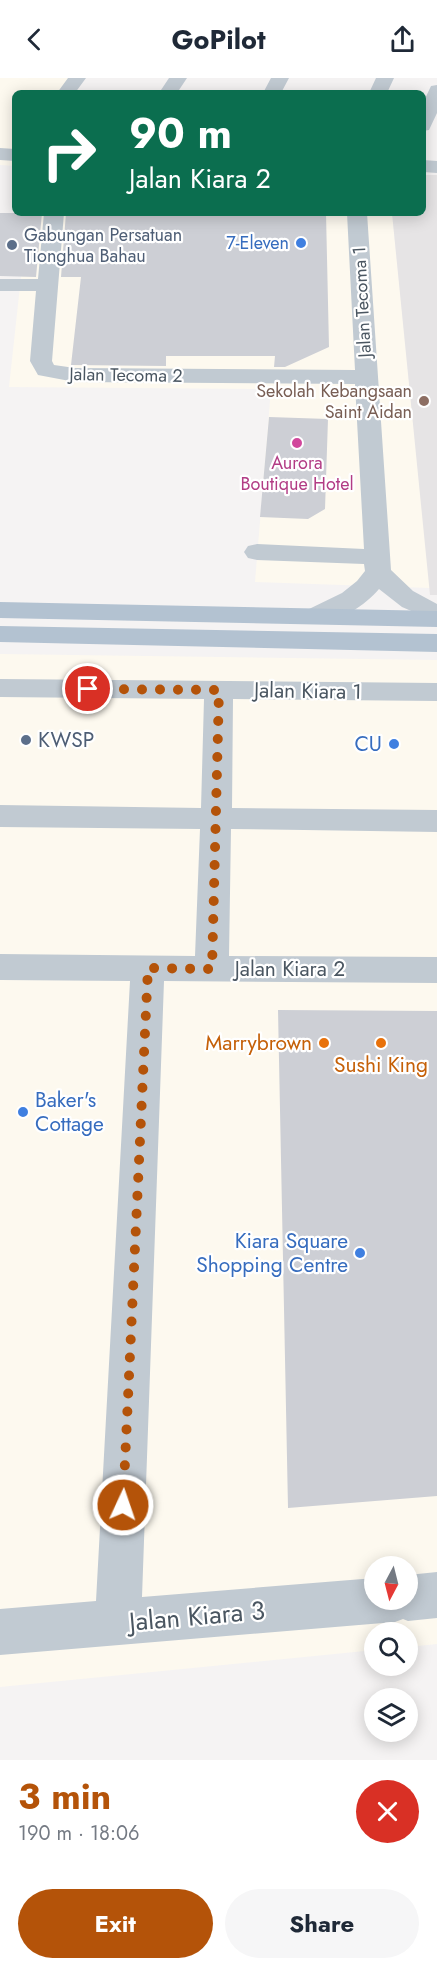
<!DOCTYPE html>
<meta charset="utf-8">
<style>
:root{--surface:#fff;--page:#f6f6f7;--text:#1f2937;--muted:#747a83;--accent:#b45309}
body{margin:0;font-family:Jost,sans-serif;background:var(--page);color:var(--text);height:100vh;display:flex;flex-direction:column;font-size:22px;white-space:nowrap}
*{box-sizing:border-box;margin:0}
p{font-size:20px;color:var(--muted)}
.icon{flex:none;width:33px;height:33px;fill:none;stroke:currentColor;stroke-width:2;stroke-linecap:round;stroke-linejoin:round}
.map{position:relative;height:1682px;overflow:hidden}
.panel{display:flex;flex-direction:column;background:var(--surface);flex:1}
.panel>*{flex:none}
.hud{position:absolute;left:12px;top:12px;width:414px;height:126px;border-radius:9px;box-shadow:0 3px 15px #0003;background:#0b6e4f;color:#fff;overflow:hidden}
.needle{width:39px;rotate:187deg}
.buttons{position:absolute;left:364px;top:1478px;display:grid;gap:12px}
.buttons a{display:grid;place-items:center;width:54px;height:54px;border-radius:50%;background:var(--surface);box-shadow:0 3px 15px #0003;font-size:30px}
.pin{position:absolute;display:grid;place-items:center;width:51px;height:51px;color:#fff;margin:-26px;border:3px solid #fff;border-radius:50%;box-shadow:0 2px 6px #0007}
.me{position:absolute;width:66px;margin:-33px;rotate:3deg;stroke-linejoin:round;filter:drop-shadow(0 0 4px #0008)}
.turn{display:flex;align-items:center;gap:21px;height:126px;padding:0 18px;font-size:27px}
.turn .icon{width:78px;height:78px;stroke-width:2.5}
.turn b{display:block;font-size:42px;line-height:51px}
.round{display:grid;place-items:center;flex:none;width:63px;height:63px;border-radius:32px;background:var(--page)}
.summary{display:flex;align-items:center;justify-content:space-between;height:102px;padding:0 18px}
h1{font-size:36px;font-weight:700;line-height:45px;color:var(--accent)}
.button{display:flex;gap:12px;margin-top:auto;padding:12px 18px}
.button a{flex:1;height:69px;border-radius:36px;background:var(--accent);color:#fff;font-size:24px;font-weight:700;line-height:69px;text-align:center}
.button a+a{background:var(--page);color:var(--text)}
header{display:flex;justify-content:space-between;align-items:center;height:78px;padding:0 18px;background:var(--surface);font-size:27px;font-weight:700}
.map>svg:first-child{display:block}
.commercial{fill:#fdf9ef;fill-rule:evenodd}
.education{fill:#e6e4e5}
.building{fill:#cdcfd5}
.lines{fill:none;stroke-linecap:round;stroke-linejoin:round}
.minor{fill:#c1cad2;fill-rule:evenodd}
.major{fill:#b3c2d1;fill-rule:evenodd}
.route{stroke:#b45309;stroke-width:10;stroke-dasharray:0 18}
.shop-dot{fill:#3f7fe0;stroke:#fff;stroke-width:2}
.service-dot{fill:#5c6f8a;stroke:#fff;stroke-width:2}
.education-dot{fill:#8d6e63;stroke:#fff;stroke-width:2}
.hotel-dot{fill:#d1479c;stroke:#fff;stroke-width:2}
.food-dot{fill:#e8710a;stroke:#fff;stroke-width:2}
.labels{text-anchor:middle;dominant-baseline:central;stroke-width:4.5;stroke-linejoin:round;paint-order:stroke}
.far-service-label{font-size:18px;fill:#4e5e75;stroke:#fff;text-anchor:start}
.far-shop-label{font-size:18px;fill:#366cbe;stroke:#fff;text-anchor:end}
.far-street-label{font-size:18px;fill:#4a5661;stroke:#fff}
.far-education-label{font-size:18px;fill:#785e54;stroke:#fff;text-anchor:end}
.far-hotel-label{font-size:18px;fill:#b23c85;stroke:#fff}
.street-label{font-size:21px;fill:#4a5661;stroke:#fff}
.service-label{font-size:21px;fill:#4e5e75;stroke:#fff;text-anchor:start}
.shop-label{font-size:21px;fill:#366cbe;stroke:#fff;text-anchor:end}
.food-label{font-size:21px;fill:#c56008;stroke:#fff;text-anchor:end}
.near-street-label{font-size:26px;fill:#4a5661;stroke:#fff}
</style>
<header><svg class="icon" aria-label="back" viewBox="0 0 24 24"><path d="M15 5l-7 7 7 7"/></svg>GoPilot<svg class="icon" aria-label="share" viewBox="0 0 24 24"><path d="M12 15V3M7 8l5-5 5 5M5 13v7h14v-7"/></svg></header>
<div class="map">
<svg width="437" height="1682" viewBox="0 0 437 1682">
<rect width="100%" height="100%" fill="#f5f3f3"/>
<path class="commercial" d="M0 0H84L73 15H15V88L0 87Z
M28 135H392L430 510 255 504 271 311 9 309Z
M0 576 437 582V1566L408 1569V1554H375V1572L0 1609ZM375 1488H408V1521H375Z"/>
<path class="education" d="M423 97H437V517H430L392 135H423Z"/>
<path class="building" d="M0 135H42L36 199 0 198Z
M66 135H326L329 269 285 289H274L275 278H166V288L71 287 81 199H61Z
M269 339 328 341 325 431 308 441 260 439Z
M278 932 437 933V1418L288 1430Z"/>
<g class="lines">
<path class="minor" d="M68 0H86L75 15H57Z
M169 0H187L177 15H159Z
M271 0H289L281 15H263Z
M376 0H394L387 15H369Z
M437 7V35L429 52 423 53V25L431 8Z
M0 70 15 71V83L0 82Z
M423 82 437 83V95L423 94Z
M44 135H64L52 283 54 287 75 290 355 292 347 135H367L391 492 413 513 437 526V544L402 529 379 511C364 529 331 550 307 544L303 538 307 532 342 515 357 503 365 493 364 486 257 482 248 480 244 474 248 468 257 466 364 471 355 306 75 304 38 297 30 283 36 213H0V201H38Z
M0 601 437 605V623L233 621 232 730 437 732V754L231 751 229 878 437 879V905L164 903 142 1519 375 1500V1521H408V1497L437 1494V1540L408 1543 403 1541 395 1544 0 1577V1531L96 1523 130 903 0 902V876L195 878 200 751 0 749V727L201 730 204 621 0 619Z"/>
<path class="major" d="M0 524 437 533V549L0 540Z
M0 548 437 556V574L0 564Z"/>
</g>
<g class="lines">
<path class="route" d="M88 611 219 612 212 891 148 890 123 1427"/>
</g>
<g class="shop-dot">
<circle cx="301" cy="165" r="6"/>
<circle cx="394" cy="666" r="6"/>
<circle cx="23" cy="1034" r="6"/>
<circle cx="360" cy="1175" r="6"/>
</g>
<g class="service-dot">
<circle cx="12" cy="167" r="6"/>
<circle cx="26" cy="662" r="6"/>
</g>
<circle class="education-dot" cx="424" cy="323" r="6"/>
<circle class="hotel-dot" cx="297" cy="365" r="6"/>
<g class="food-dot">
<circle cx="324" cy="965" r="6"/>
<circle cx="381" cy="965" r="6"/>
</g>
<g class="labels">
<g class="far-service-label">
<text x="24" y="157">Gabungan Persatuan<tspan x="24" dy="21">Tionghua Bahau</tspan></text>
</g>
<g class="far-shop-label">
<text x="289" y="165">7-Eleven</text>
</g>
<g class="far-street-label">
<text transform="translate(362 224) rotate(-93)">Jalan Tecoma 1</text>
<text transform="translate(126 297) rotate(1)">Jalan Tecoma 2</text>
</g>
<g class="far-education-label">
<text x="412" y="313">Sekolah Kebangsaan<tspan x="412" dy="21">Saint Aidan</tspan></text>
</g>
<g class="far-hotel-label">
<text x="297" y="385">Aurora<tspan x="297" dy="21">Boutique Hotel</tspan></text>
</g>
<g class="street-label">
<text transform="translate(308 613) rotate(1)">Jalan Kiara 1</text>
<text x="290" y="891">Jalan Kiara 2</text>
</g>
<g class="service-label">
<text x="38" y="662">KWSP</text>
</g>
<g class="shop-label">
<text x="382" y="666">CU</text>
<text x="35" y="1022" text-anchor="start">Baker's<tspan x="35" dy="24">Cottage</tspan></text>
<text x="348" y="1163">Kiara Square<tspan x="348" dy="24">Shopping Centre</tspan></text>
</g>
<g class="food-label">
<text x="312" y="965">Marrybrown</text>
<text x="381" y="987" text-anchor="middle">Sushi King</text>
</g>
<g class="near-street-label">
<text transform="translate(197 1538) rotate(-5)">Jalan Kiara 3</text>
</g>
</g>
</svg>
<div class="buttons">
<a><svg class="needle" viewBox="-14 -14 28 28"><path d="M0-13l5 13h-10z" fill="#e53935"/><path d="M0 13l5-13h-10z" fill="#747a83"/></svg></a>
<a><svg class="icon" aria-label="search" viewBox="0 0 24 24"><circle cx="10" cy="10" r="6"/><path d="M15 15l6 6"/></svg></a>
<a><svg class="icon" aria-label="layers" viewBox="0 0 24 24"><path d="M12 4l9 5-9 5-9-5zM3 14l9 5 9-5"/></svg></a>
</div>
<div class="pin" style="left:88px;top:611px;background:#d93025"><svg class="icon" aria-label="arrive" viewBox="0 0 24 24"><path d="M6 21V4h12l-3 4 3 4H6"/></svg></div>
<svg class="me" style="left:123px;top:1427px" viewBox="-20 -20 40 40"><circle r="17" fill="#b45309" stroke="#fff" stroke-width="3"/><path d="M0-11L8 9 0 5-8 9z" fill="#fff"/></svg>
<div class="hud">
<div class="turn"><svg class="icon" aria-label="right" viewBox="0 0 24 24"><path d="M7 20v-9h11M14 6l5 5-5 5"/></svg><div><b>90 m</b>Jalan Kiara 2</div></div>
</div>
</div>
<section class="panel">
<div class="summary"><div><h1>3 min</h1><p>190 m · 18:06</p></div><a class="round" style="background:#d93025;color:#fff"><svg class="icon" aria-label="close" viewBox="0 0 24 24"><path d="M6 6l12 12M18 6L6 18"/></svg></a></div>
<div class="button"><a>Exit</a><a>Share</a></div>
</section>
